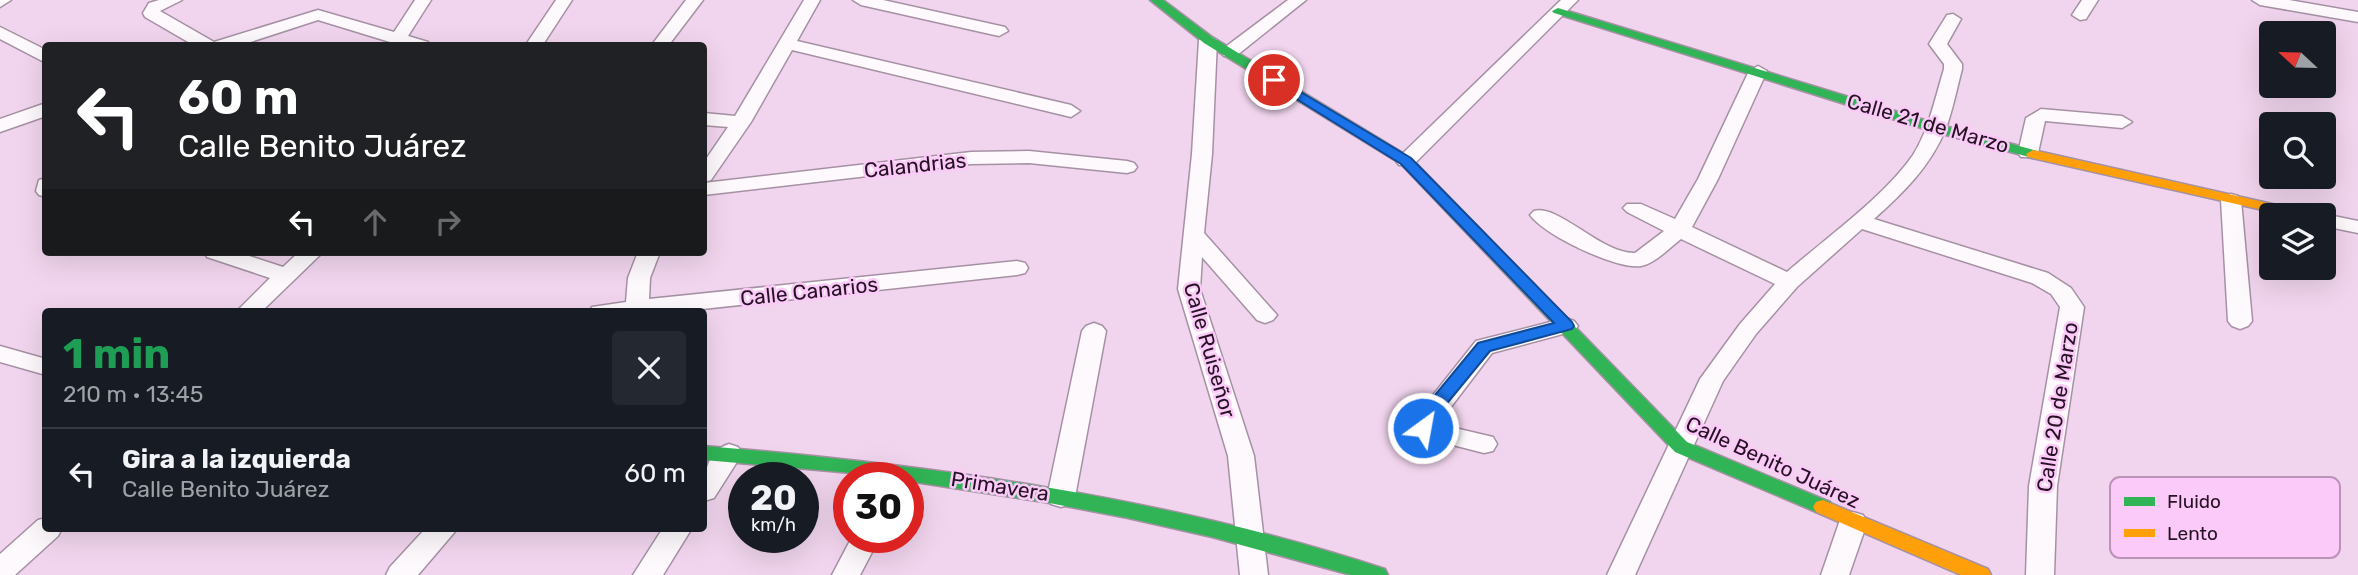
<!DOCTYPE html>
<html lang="es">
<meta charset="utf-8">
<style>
:root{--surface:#171b24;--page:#242831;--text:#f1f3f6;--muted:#9ea1a6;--line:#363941}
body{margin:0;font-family:Rubik,sans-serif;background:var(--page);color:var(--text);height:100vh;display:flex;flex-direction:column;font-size:26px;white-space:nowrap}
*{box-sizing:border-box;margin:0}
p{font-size:23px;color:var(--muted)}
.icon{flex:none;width:38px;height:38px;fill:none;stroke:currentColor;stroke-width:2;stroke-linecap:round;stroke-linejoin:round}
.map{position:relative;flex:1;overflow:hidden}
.sheet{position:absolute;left:42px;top:308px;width:665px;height:224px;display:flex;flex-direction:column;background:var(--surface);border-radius:7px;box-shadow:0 7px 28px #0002}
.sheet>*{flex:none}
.top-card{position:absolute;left:42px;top:42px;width:665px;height:214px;border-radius:7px;box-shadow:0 7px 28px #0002;background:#202124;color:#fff;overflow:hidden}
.needle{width:46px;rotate:292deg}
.controls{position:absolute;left:2259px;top:21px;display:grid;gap:14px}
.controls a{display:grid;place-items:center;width:77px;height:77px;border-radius:7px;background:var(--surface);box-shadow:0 7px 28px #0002;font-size:35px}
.speed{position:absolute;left:728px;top:462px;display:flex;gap:14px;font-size:35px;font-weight:700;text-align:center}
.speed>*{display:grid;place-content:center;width:91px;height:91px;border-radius:50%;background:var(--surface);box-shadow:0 7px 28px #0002;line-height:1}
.speed small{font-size:18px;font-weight:400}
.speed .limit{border:10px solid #d22;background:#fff;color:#111}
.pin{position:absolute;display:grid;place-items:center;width:60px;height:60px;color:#fff;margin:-30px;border:4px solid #fff;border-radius:50%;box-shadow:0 2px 7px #0007}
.me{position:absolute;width:77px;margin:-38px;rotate:32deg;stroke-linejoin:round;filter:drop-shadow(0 0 5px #0008)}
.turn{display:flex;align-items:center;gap:24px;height:147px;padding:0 21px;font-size:32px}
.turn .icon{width:91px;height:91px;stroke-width:2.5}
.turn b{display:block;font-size:49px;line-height:60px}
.lanes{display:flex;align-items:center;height:66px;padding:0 21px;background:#0003;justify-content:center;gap:35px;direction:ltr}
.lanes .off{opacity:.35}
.round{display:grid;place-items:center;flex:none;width:74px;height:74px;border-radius:7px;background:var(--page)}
.summary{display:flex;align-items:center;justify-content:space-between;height:119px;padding:0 21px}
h1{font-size:42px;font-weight:700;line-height:52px;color:#1e9e55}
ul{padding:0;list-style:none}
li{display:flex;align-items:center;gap:21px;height:91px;padding:0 21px;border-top:2px solid var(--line)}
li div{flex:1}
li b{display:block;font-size:26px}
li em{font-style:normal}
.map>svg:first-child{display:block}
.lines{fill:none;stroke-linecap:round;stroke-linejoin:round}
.street-casing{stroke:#a691a4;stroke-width:3}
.fast-casing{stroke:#a691a4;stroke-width:3}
.slow-casing{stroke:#a691a4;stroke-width:3}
.street{fill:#fdf9fc;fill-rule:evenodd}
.fast{fill:#30b455;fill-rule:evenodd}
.slow{fill:#ff9f0a;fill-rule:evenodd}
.route{fill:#1a73e8;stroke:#114b97;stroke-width:2}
.labels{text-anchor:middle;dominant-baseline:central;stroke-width:5;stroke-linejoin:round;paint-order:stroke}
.street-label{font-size:21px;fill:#251324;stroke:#fccaf8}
.key{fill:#fccaf8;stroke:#bc93b8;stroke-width:2}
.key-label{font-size:19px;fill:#251324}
</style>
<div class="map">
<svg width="2358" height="575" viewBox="0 0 2358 575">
<rect width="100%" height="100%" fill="#f1d5ee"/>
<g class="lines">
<g class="street-casing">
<path id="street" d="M0 0H11L0 7Z
M159 0H182L160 11 214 42 318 10 394 32 415 0H431L408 36 428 42 430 46H391L390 42 318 20 238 46H195L145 17 143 13 149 3Z
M556 0H572L542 46H525Z
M686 0H703L668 46H651Z
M804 0H820L797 41 1071 105 1080 111 1071 117 792 50 751 122 711 180 704 182V162L728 127 704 125V113L735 116Z
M853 0H883L1005 27 1008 31 999 36 861 5Z
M1288 0H1306L1236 56H1224L1221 52 1224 48Z
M1561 0H1578L1413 165H1399L1396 161 1399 157Z
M2082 0H2098L2086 19 2080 20 2072 15Z
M2252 0H2289L2358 12V22L2260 5Z
M1953 14 1961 19 1947 44 1962 64V69C1957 88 1953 109 1946 128 1931 166 1903 193 1874 219L2048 273 2071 288 2084 307 2057 486 2054 575H2026L2029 486 2060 307 2051 294 2032 283 1862 229 1797 287 1756 334 1723 381 1635 575H1607L1700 379 1740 324 1775 284 1681 239C1669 248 1656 263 1641 266 1617 270 1544 235 1530 215L1534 211C1559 204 1601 254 1635 253L1664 231 1627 212 1623 208 1627 204H1641L1675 219 1698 179 1749 71 1758 66 1767 71 1718 179 1692 227 1787 272C1826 238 1884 197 1913 155 1929 130 1935 98 1944 69V64L1929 44 1947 15Z
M0 27 46 50V63L0 39Z
M1208 35 1217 40 1212 154 1204 233 1277 315 1273 320 1265 323 1257 320 1202 257 1200 289 1254 456 1268 575H1240L1228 456 1178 289 1192 154 1199 40Z
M46 103V116L0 132V119Z
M2041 109 2122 116 2132 122 2122 128 2045 121 2038 153 2035 157H2021L2018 153 2026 118Z
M1029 151 1127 161 1134 163 1137 167 1134 171 1127 173 1029 163 971 164 704 195V183L971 152Z
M46 178V197L39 195 36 191 39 180Z
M2231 194 2238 196 2241 200 2252 321 2248 326 2240 329 2232 326 2228 321 2221 200 2224 196Z
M2324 214 2358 221V233L2324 226V215H2317Z
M204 252H237L283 267 299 252H323L261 312H236L270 278 207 257Z
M638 252H660L650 278 649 299 1017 261 1025 263 1028 268 1025 273 1017 275 675 312H589L592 307 626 302 628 278Z
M1566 318 1574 321 1578 326 1574 331 1492 353 1438 424 1493 437 1497 444 1493 451 1484 453 1414 435 1410 428 1414 419 1476 341Z
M1094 323 1102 326 1106 331 1075 497 1071 504 1061 507 1051 504 1047 497 1082 331 1086 326Z
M0 346 46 359V375L0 362Z
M729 444 738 447 742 454 714 498 704 501C704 479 704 452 729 444Z
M1853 512 1863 515 1867 523 1849 575H1821L1839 523 1843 515Z
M46 518V528H62L58 536 15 575H0V554L38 520Z
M426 528H458L418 575H386L390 567Z
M663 528H692L663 575H633Z
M852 537H880L860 575H832Z"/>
</g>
<g class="fast-casing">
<path id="fast" d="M1150 0H1163L1212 37 1411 158 1687 442 1830 502 1833 507 1830 512 1823 514 1816 512 1675 452 1401 164 1204 43Z
M1558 8 1941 125 2038 151 2040 154 2033 158 1931 131 1554 13 1552 11Z
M704 446C933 465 1166 497 1385 569L1388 575H1351L1212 537 1128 518 1044 502 908 481V478L704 460Z"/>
</g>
<g class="slow-casing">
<path id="slow" d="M2033 150 2303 211 2310 215H2285L2028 157 2026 154Z
M1823 500 1988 569 1991 575H1961L1816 512 1813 507 1816 502Z"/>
</g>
<use href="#street" class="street"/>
<use href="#fast" class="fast"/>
<use href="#slow" class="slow"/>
</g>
<path class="route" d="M1274 76 1411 158 1572 322 1574 326 1572 329 1490 351 1435 418 1429 432H1417L1414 428 1421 412 1478 343 1554 323 1401 164 1269 82V77Z"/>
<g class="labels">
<g class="street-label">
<text transform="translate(1928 123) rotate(16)">Calle 21 de Marzo</text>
<text transform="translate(915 165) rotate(-6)">Calandrias</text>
<text transform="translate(809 291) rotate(-6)">Calle Canarios</text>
<text transform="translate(1210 350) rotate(74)">Calle Ruiseñor</text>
<text transform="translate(2057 407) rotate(-81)">Calle 20 de Marzo</text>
<text transform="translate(1773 462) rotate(25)">Calle Benito Juárez</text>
<text transform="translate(1000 486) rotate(9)">Primavera</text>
</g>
</g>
<rect x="2110" y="477" width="230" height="81" rx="10" class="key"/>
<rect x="2124" y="497" width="31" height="9" fill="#30b455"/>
<rect x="2124" y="529" width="31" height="8" fill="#ff9f0a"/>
<g class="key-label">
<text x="2167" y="508">Fluido</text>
<text x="2167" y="540">Lento</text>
</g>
</svg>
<div class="controls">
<a><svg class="needle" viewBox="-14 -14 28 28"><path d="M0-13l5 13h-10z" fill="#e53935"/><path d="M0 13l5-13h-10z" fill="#9ea1a6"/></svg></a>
<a><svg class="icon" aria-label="search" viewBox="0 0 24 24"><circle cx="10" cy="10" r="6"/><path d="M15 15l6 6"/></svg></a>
<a><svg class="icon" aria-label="layers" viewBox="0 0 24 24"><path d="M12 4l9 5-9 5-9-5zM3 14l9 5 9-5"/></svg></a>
</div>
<div class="speed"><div>20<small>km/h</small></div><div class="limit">30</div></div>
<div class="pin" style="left:1274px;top:80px;background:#d93025"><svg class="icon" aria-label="arrive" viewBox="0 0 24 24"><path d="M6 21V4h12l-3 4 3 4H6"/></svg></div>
<svg class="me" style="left:1423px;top:428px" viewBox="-20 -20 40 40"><circle r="17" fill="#1a73e8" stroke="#fff" stroke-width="3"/><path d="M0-11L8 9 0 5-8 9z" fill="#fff"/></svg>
<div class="top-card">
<div class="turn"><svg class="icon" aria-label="left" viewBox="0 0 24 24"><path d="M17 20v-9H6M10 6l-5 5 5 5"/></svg><div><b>60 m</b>Calle Benito Juárez</div></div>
<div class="lanes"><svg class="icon" aria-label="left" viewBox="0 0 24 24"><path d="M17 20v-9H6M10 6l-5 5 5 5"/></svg><svg class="icon off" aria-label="ahead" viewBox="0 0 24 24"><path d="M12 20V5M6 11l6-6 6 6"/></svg><svg class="icon off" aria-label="right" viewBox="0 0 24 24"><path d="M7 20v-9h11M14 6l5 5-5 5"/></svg></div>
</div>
<section class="sheet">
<div class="summary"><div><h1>1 min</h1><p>210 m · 13:45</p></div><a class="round"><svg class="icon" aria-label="close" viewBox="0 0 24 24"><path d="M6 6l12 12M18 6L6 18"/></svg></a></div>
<ul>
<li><svg class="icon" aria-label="left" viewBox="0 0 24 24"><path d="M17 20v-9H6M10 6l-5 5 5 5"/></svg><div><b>Gira a la izquierda</b><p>Calle Benito Juárez</p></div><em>60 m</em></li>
</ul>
</section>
</div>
